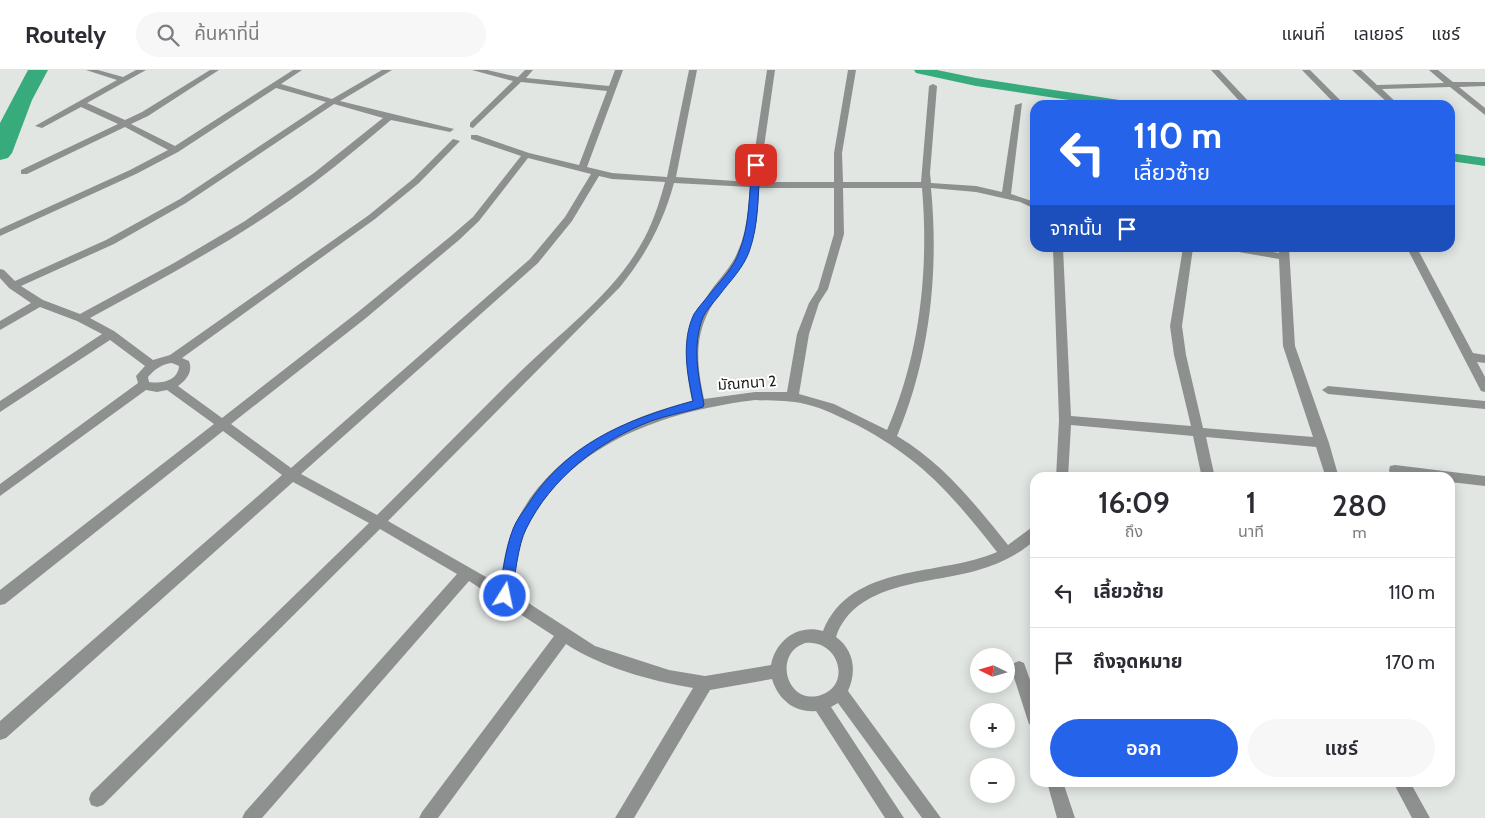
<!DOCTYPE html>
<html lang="th">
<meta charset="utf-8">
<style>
:root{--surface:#fff;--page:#f7f7f7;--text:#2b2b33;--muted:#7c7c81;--line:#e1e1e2;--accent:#2563eb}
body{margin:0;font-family:Cabin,"Noto Sans Thai",sans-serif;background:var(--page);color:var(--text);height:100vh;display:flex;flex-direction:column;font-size:19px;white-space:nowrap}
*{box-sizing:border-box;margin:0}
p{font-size:16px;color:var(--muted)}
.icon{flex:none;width:28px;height:28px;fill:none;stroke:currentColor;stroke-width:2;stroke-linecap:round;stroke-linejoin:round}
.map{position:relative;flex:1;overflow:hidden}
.panel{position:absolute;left:1030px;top:402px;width:425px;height:315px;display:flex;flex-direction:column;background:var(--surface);border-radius:15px;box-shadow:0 2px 12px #0003}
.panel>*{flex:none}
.banner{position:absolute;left:1030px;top:30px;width:425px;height:152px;border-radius:15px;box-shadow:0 2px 12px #0003;background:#2563eb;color:#fff;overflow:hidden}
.needle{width:32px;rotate:275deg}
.controls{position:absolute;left:970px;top:578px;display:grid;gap:10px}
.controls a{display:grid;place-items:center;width:45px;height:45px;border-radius:50%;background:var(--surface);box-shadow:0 2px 12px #0003;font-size:25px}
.pin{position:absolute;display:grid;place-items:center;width:42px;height:42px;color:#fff;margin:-21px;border-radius:10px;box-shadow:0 2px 8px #0006}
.me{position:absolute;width:55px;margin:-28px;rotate:10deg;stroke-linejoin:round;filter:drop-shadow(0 0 4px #0008)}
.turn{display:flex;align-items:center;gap:18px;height:105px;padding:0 20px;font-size:22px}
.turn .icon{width:65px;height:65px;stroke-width:2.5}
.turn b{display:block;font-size:35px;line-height:42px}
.then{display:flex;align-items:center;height:48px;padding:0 20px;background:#0003;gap:10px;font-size:19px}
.eta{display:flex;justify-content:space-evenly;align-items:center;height:85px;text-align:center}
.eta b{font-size:30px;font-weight:600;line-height:35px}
.primary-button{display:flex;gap:10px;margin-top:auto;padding:10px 20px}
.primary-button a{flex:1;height:58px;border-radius:30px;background:var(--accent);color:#fff;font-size:20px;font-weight:600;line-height:58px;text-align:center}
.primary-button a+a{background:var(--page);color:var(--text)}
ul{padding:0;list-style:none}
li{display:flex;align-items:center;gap:15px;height:70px;padding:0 20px;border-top:1px solid var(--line)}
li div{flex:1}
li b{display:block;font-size:19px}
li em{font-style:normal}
header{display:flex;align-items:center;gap:30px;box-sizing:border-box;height:70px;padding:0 25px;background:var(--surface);border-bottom:1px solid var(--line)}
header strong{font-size:24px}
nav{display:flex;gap:28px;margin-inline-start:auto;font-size:18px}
.search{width:350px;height:45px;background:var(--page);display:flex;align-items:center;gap:12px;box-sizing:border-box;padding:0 18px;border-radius:28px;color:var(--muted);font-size:19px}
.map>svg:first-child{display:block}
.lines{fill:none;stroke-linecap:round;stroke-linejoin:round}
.canal{fill:#37ab7b;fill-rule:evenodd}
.river{fill:#37ab7b;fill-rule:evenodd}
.minor{fill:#8e908f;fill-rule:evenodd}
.route{fill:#2563eb;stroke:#184099}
.labels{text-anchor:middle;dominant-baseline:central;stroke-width:4;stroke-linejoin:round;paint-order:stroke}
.street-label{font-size:15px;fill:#1a1c1b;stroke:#fff}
</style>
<header>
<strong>Routely</strong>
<div class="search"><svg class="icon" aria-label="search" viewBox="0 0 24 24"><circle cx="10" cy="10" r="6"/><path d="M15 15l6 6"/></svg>ค้นหาที่นี่</div>
<nav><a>แผนที่</a><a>เลเยอร์</a><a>แชร์</a></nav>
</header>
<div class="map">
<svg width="1485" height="748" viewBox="0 0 1485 748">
<rect width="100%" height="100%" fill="#e1e6e3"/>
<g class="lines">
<path class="canal" d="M914 0H937L976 8 1126 31 1132 35H1102L976 16 916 3Z
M1450 83 1485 88V96L1450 91Z"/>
<path class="river" d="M28 0H48L32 30 12 83 8 88 0 90V53Z"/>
<path class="minor" d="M86 0H98L123 7 136 0H146L87 33 125 50 142 42 210 0H219L148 46 131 54 175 76 293 0H302L281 14 332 29 382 0H392L340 31 454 59 450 62 391 50C353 82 315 114 274 141 215 181 152 214 90 248L114 261 153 290 170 285 369 145 413 109 453 69 460 71 419 113 375 149 182 288 189 291C193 301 187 310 178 316L222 348 358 242 451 166 473 147 521 86 471 69V65H477L529 83 579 95 607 21 521 12 473 58 470 57V53L513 11 472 0H487L518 7 525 0H533L526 8 609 16 615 0H623L587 97 612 103 667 107 689 0H697L676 107 750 112 767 0H775L759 112H834V83L848 0H856L842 83 843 112H921L929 16 933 14 937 16 930 103 931 113 976 116 1002 122 1015 35 1022 33 1011 124 1035 132V139L1020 132 976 122 931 118C939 202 930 288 897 366 943 393 975 434 1008 475L1035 455V470C1017 486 997 495 975 501 928 514 855 512 836 567 854 580 857 601 848 621L941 748H922L838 633 831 637 904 748H885L816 641C794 643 778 629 772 609L710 620 634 748H615L693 618C651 611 601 597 566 574L438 748H419L422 742 554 566 469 511 262 748H242L245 742 457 504 380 459 103 735 97 737 91 735 89 729 91 723 369 453 293 412 6 668 0 670V651L282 405 223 361 5 534 0 535V520L214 354 167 320 157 322 146 320 0 426V414L138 313 136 306 145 296 110 270 0 342V331L102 264 77 251 40 237 0 260V251L31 233 9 218 0 208V199L4 200 15 211 106 170 180 129 326 32 276 18 178 82 136 104 0 166V159L130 100 168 80 125 57 27 104H21V100L118 54 81 37 42 58 35 56 117 10ZM334 34 383 48 314 103 245 151 174 193 80 244 43 230 21 216 114 174 186 133ZM528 88 591 104 565 147 530 189 291 398 231 354 366 248 459 170 479 151ZM599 106 612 109 665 112C659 134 652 156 640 176 611 226 561 262 520 302 472 349 425 398 377 445L301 404 538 193 572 151ZM674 113 750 117C748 139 747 161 738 181 732 196 721 207 712 219 683 259 683 285 692 331 619 349 544 387 513 459 505 477 503 497 500 515L388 451 620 217C646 185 663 153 674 113ZM759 118H834V164L818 219 809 233 797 264 787 322H755L704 329C695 286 694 259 720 223 730 210 741 197 748 182 757 162 758 139 759 118ZM843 118H922C929 199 920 285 887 360L834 334 799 324 809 264 819 233 828 219 844 164ZM172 293 179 296C178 311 161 314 149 312L148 307C155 299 162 294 172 293ZM755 330C772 331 789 330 805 334 823 338 840 347 857 355 923 390 952 425 997 482 940 507 851 492 823 561 798 554 776 570 771 595L705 606 669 600 595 576 513 523C516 503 517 479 526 460 568 373 666 341 755 330ZM805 573C839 569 852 615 821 625 787 636 772 584 805 573Z
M1211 0H1219L1252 35H1243Z
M1302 0H1310L1345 35H1336Z
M1352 0H1361L1377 15 1444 13 1429 0H1438L1453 12H1485V16L1459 17 1485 38V45L1450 17 1382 19 1399 35H1390Z
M1053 178H1063L1071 346 1191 356 1174 285 1170 256 1183 178H1193L1182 256 1186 285 1203 358 1313 367 1283 276 1279 189 1233 181 1228 178H1248L1279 183V178H1289L1295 276 1329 373 1339 408H1326L1316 377 1206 367 1215 408H1202L1193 366 1071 355 1068 408H1056L1059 350Z
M1407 178H1417L1473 283 1485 285V293L1477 292 1485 307V322L1481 321Z
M1328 316 1485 331V339L1328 324 1322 320Z
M1395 395 1485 406V416L1450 412V408L1395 405 1390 404 1389 400 1390 396Z
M1019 591 1024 593 1035 624V656L1029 654 1027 648 1011 598 1014 593Z
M1047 712H1063L1075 748H1057Z
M1393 712H1410L1430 748H1412Z"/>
</g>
<path class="route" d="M756 92 760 95C758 123 759 155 749 182 743 198 731 210 721 223 716 230 707 239 703 247 692 275 698 306 704 334L703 337C686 342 668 345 651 351 599 371 551 408 526 459 518 474 515 508 511 526L510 530H500L498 526C503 504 505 480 513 459 516 451 522 443 527 436 566 374 625 350 693 331 687 304 681 271 694 244 699 236 707 228 713 220 723 208 734 197 739 182 750 156 749 123 752 95Z"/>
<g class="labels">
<g class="street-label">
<text transform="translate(747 313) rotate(-4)">มัณฑนา 2</text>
</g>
</g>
</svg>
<div class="controls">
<a><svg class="needle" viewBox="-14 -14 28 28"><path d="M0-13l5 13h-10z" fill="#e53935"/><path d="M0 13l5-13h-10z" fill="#7c7c81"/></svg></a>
<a>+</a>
<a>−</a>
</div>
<div class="pin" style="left:756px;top:95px;background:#d93025"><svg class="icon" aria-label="arrive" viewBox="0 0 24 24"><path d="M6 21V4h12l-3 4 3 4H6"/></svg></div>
<svg class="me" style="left:505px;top:526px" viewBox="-20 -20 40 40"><circle r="17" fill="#2563eb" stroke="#fff" stroke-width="3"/><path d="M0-11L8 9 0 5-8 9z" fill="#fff"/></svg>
<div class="banner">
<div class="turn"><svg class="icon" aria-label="left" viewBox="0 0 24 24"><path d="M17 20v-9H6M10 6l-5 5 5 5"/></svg><div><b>110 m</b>เลี้ยวซ้าย</div></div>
<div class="then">จากนั้น<svg class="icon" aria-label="arrive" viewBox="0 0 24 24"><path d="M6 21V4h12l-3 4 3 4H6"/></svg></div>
</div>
<section class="panel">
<div class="eta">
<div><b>16:09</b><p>ถึง</p></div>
<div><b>1</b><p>นาที</p></div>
<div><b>280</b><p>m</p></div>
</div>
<ul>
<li><svg class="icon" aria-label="left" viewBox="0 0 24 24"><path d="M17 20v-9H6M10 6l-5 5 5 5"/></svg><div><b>เลี้ยวซ้าย</b></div><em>110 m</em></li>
<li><svg class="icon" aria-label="arrive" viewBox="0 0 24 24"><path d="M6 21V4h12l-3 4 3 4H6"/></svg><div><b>ถึงจุดหมาย</b></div><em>170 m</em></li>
</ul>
<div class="primary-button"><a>ออก</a><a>แชร์</a></div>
</section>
</div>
